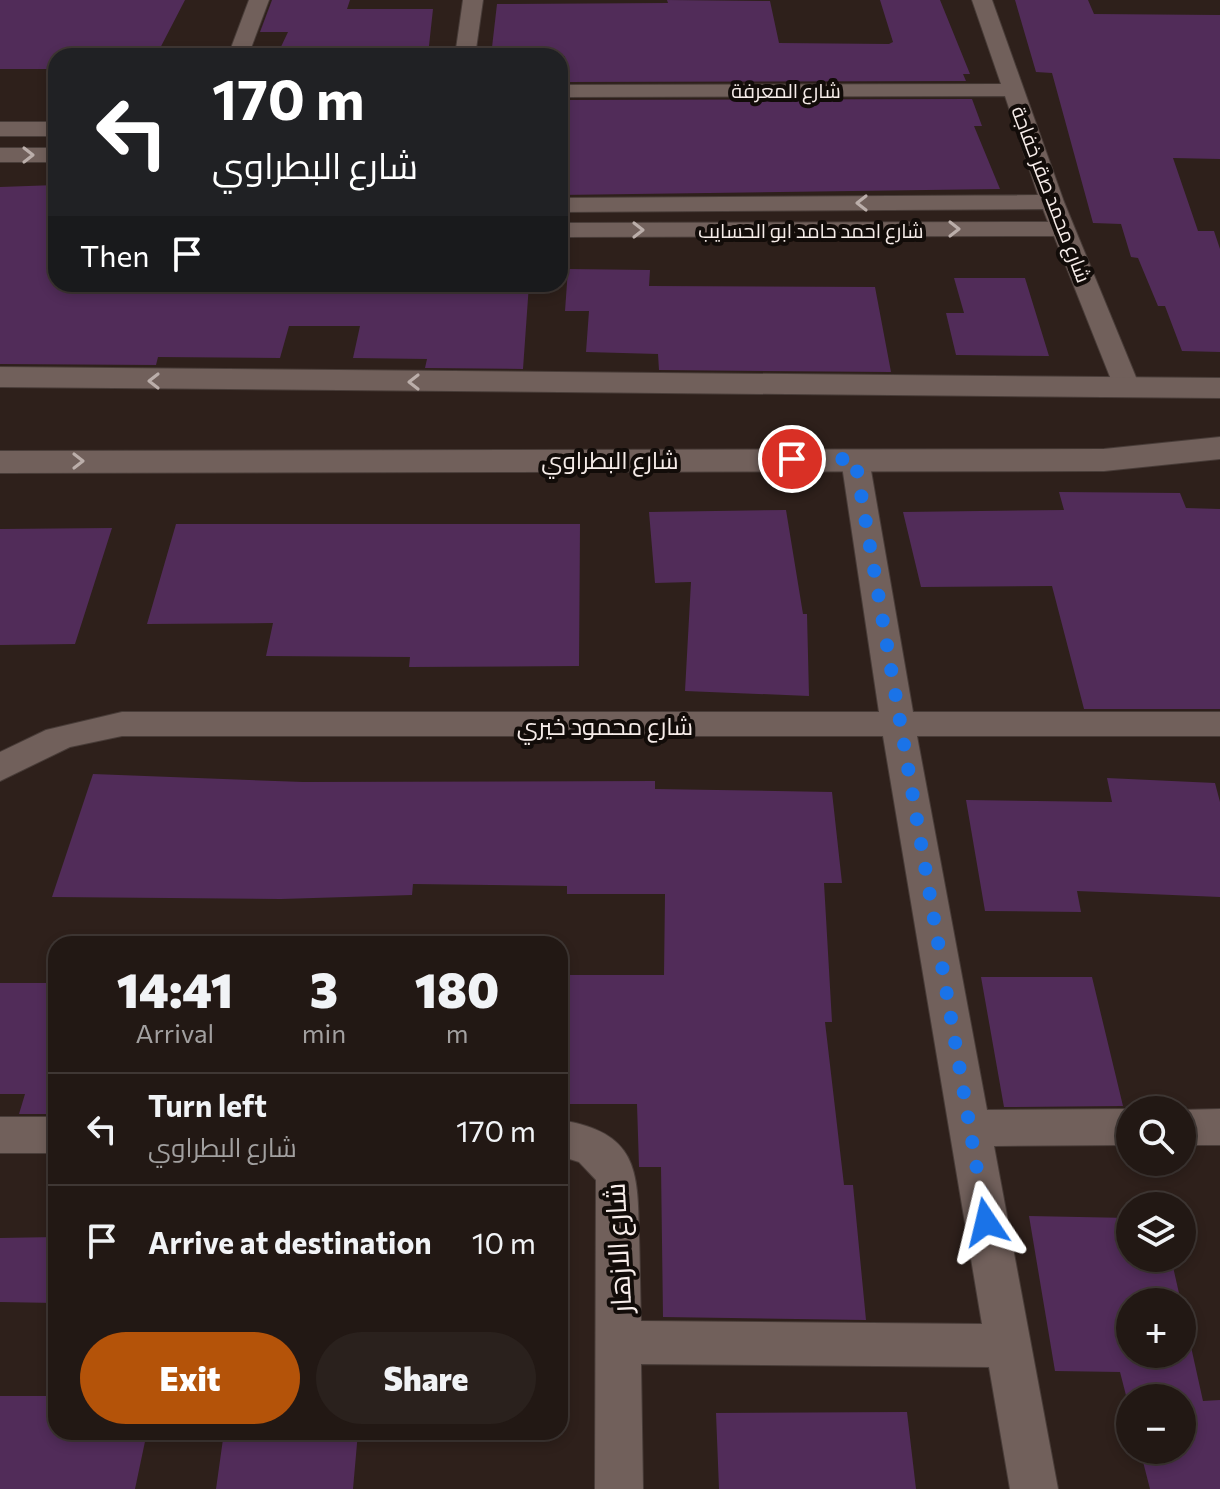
<!DOCTYPE html>
<meta charset="utf-8">
<style>
:root{--surface:#221814;--page:#2a211d;--text:#f1f3f6;--muted:#a2a0a0;--line:#3f3734;--accent:#b45309}
body{margin:0;font-family:Commissioner,Cairo,sans-serif;background:var(--page);color:var(--text);height:100vh;display:flex;flex-direction:column;font-size:30px;white-space:nowrap}
*{box-sizing:border-box;margin:0}
p{font-size:26px;color:var(--muted)}
.icon{flex:none;width:44px;height:44px;fill:none;stroke:currentColor;stroke-width:2;stroke-linecap:round;stroke-linejoin:round}
.map{position:relative;flex:1;overflow:hidden}
.drawer{position:absolute;left:48px;top:936px;width:520px;height:504px;display:flex;flex-direction:column;background:var(--surface);border-radius:24px;box-shadow:0 4px 12px #0003,0 0 0 2px var(--line)}
.drawer>*{flex:none}
.banner{position:absolute;left:48px;top:48px;width:520px;height:244px;border-radius:24px;box-shadow:0 4px 12px #0003,0 0 0 2px var(--line);background:#202124;color:#fff;overflow:hidden}
.fabs{position:absolute;left:1116px;top:1096px;display:grid;gap:16px}
.fabs a{display:grid;place-items:center;width:80px;height:80px;border-radius:50%;background:var(--surface);box-shadow:0 4px 12px #0003,0 0 0 2px var(--line);font-size:40px}
.pin{position:absolute;display:grid;place-items:center;width:68px;height:68px;color:#fff;margin:-34px;border:4px solid #fff;border-radius:50%;box-shadow:0 2px 8px #0007}
.me{position:absolute;width:88px;margin:-44px;rotate:350deg;stroke-linejoin:round;filter:drop-shadow(0 0 6px #0008)}
.turn{display:flex;align-items:center;gap:28px;height:168px;padding:0 32px;font-size:36px}
.turn .icon{width:104px;height:104px;stroke-width:2.5}
.turn b{display:block;font-size:56px;line-height:68px}
.then{display:flex;align-items:center;height:76px;padding:0 32px;background:#0003;gap:16px;font-size:30px}
.eta{display:flex;justify-content:space-evenly;align-items:center;height:136px;text-align:center}
.eta b{font-size:48px;font-weight:800;line-height:56px}
.cta{display:flex;gap:16px;margin-top:auto;padding:16px 32px}
.cta a{flex:1;height:92px;border-radius:48px;background:var(--accent);color:#fff;font-size:32px;font-weight:800;line-height:92px;text-align:center}
.cta a+a{background:var(--page);color:var(--text)}
ul{padding:0;list-style:none}
li{display:flex;align-items:center;gap:24px;height:112px;padding:0 32px;border-top:2px solid var(--line)}
li div{flex:1}
li b{display:block;font-size:30px}
li em{font-style:normal}
.map>svg:first-child{display:block}
.building{fill:#512c59}
.lines{fill:none;stroke-linecap:round;stroke-linejoin:round}
.street-casing{stroke:#483c38;stroke-width:2}
.secondary-casing{stroke:#483c38;stroke-width:2}
.street{fill:#71605b;fill-rule:evenodd}
.secondary{fill:#71605b;fill-rule:evenodd}
.oneway{stroke:#bbaeaa}
.route{stroke:#1a73e8;stroke-width:14;stroke-dasharray:0 25.2}
.labels{text-anchor:middle;dominant-baseline:central;stroke-width:8;stroke-linejoin:round;paint-order:stroke}
.far-street-label{font-size:20px;fill:#f7edea;stroke:#120c09}
.street-label{font-size:24px;fill:#f7edea;stroke:#120c09}
.near-street-label{font-size:28px;fill:#f7edea;stroke:#120c09}
</style>
<div class="map">
<svg width="1220" height="1489" viewBox="0 0 1220 1489">
<rect width="100%" height="100%" fill="#2e201b"/>
<path class="building" d="M0 0H185L156 56H56V69H0Z
M272 0H350L347 9H433L428 55 279 51 288 32H260Z
M667 0 770 1 779 43 889 44 893 42 880 0H940L970 74H963L966 81 563 82 565 56H491L497 4 668 3Z
M1015 0H1088L1094 14 1220 15V159L1173 158 1198 231H1214L1220 249V352L1182 351 1165 306H1158L1138 258 1131 257 1121 224 1093 223 1052 73 1036 72Z
M972 99 982 126H974L1000 189 560 195 562 100Z
M56 185V284H183L180 292 354 293 356 284H529L523 369 425 368 427 359 353 358 360 326H289L280 358 158 357 156 365 0 364V187Z
M568 269 650 270 649 286 875 287 891 372 659 370 658 354 586 352 589 311H565Z
M954 278H1025L1049 356 956 355 946 313H964Z
M1059 492 1180 493 1186 508 1220 509V709H1084L1052 586 921 587 903 512 1064 510Z
M786 510 803 614H807L809 696 685 691 691 582 655 583 649 512Z
M176 524H580L579 666 409 667 410 657 266 656 273 623 147 624Z
M112 528 75 644 0 645V529Z
M93 774 303 782 655 781V789L832 792 842 883H824L832 1022H825L844 1185H853L866 1320 663 1317 661 1167H639L637 1104H560V975H664L665 894H567V886L413 884 412 895 281 899 52 897Z
M1107 778 1215 783 1220 802V897L1077 891 1081 912 985 911 966 800 1112 802Z
M981 977H1092L1123 1106 1004 1107Z
M0 983H56V1114H19L25 1094H0Z
M1029 1216 1130 1218V1258H1171L1181 1302H1130V1354H1182V1306L1203 1401 1220 1400V1489H1150L1140 1450H1182V1398H1130V1411L1120 1372 1055 1371Z
M56 1237V1303L0 1302V1238Z
M0 1396H56V1432H147L135 1489H0Z
M907 1412 916 1489H719L716 1413Z
M224 1432H358L353 1489H216Z"/>
<g class="lines">
<g class="street-casing">
<path id="street" d="M249 0H269L248 56H228Z
M463 0H483L475 56H455Z
M972 0H992L1064 202 1140 387 1136 393H1118L1114 387 1054 236 560 237V223L1048 222 1043 209 560 212V198L1038 195 1005 96 560 97V85L1001 84Z
M0 122H56V136H0Z
M0 148H56V162H0Z
M855 451 865 453 869 459 913 712H1220V736H917L987 1110 1130 1109 1132 1110 1130 1145 994 1146 1058 1489H1010L989 1367 641 1364 643 1489H595L596 1180 579 1162 560 1156V1120C637 1132 638 1169 639 1235 640 1263 640 1292 641 1321L982 1324 883 736H122L70 747 0 781V752L46 730 122 712H879L841 459 845 453Z
M1220 1109V1145H1182L1180 1110Z
M0 1117H56V1153H0Z"/>
</g>
<g class="secondary-casing">
<path id="secondary" d="M0 367 1220 378V398L0 387Z
M1220 437V459L1104 471 0 473V451L1104 449Z"/>
</g>
<use href="#street" class="street"/>
<use href="#secondary" class="secondary"/>
</g>
<defs><path id="oneway-chevron" d="M-2-3.5L2.5 0L-2 3.5" fill="none" stroke-width="1.6" stroke-linecap="round" stroke-linejoin="round" transform="scale(2)"/></defs>
<g class="oneway">
<use href="#oneway-chevron" transform="translate(28 155)"/>
<use href="#oneway-chevron" transform="translate(862 203) rotate(180)"/>
<use href="#oneway-chevron" transform="translate(954 229)"/>
<use href="#oneway-chevron" transform="translate(638 230)"/>
<use href="#oneway-chevron" transform="translate(154 381) rotate(-180)"/>
<use href="#oneway-chevron" transform="translate(414 382) rotate(-180)"/>
<use href="#oneway-chevron" transform="translate(78 461)"/>
</g>
<g class="lines">
<path class="route" d="M792 459H855L986 1222"/>
</g>
<g class="labels">
<g class="far-street-label">
<text x="786" y="90">شارع المعرفة</text>
<text transform="translate(1052 194) rotate(69)">شارع محمد صقر خفاجة</text>
<text x="811" y="230">شارع احمد حامد ابو الحسايب</text>
</g>
<g class="street-label">
<text x="610" y="459">شارع البطراوي</text>
<text x="605" y="725">شارع محمود خيري</text>
</g>
<g class="near-street-label">
<text transform="translate(617 1248) rotate(-93)">شارع الازهار</text>
</g>
</g>
</svg>
<div class="fabs">
<a><svg class="icon" aria-label="search" viewBox="0 0 24 24"><circle cx="10" cy="10" r="6"/><path d="M15 15l6 6"/></svg></a>
<a><svg class="icon" aria-label="layers" viewBox="0 0 24 24"><path d="M12 4l9 5-9 5-9-5zM3 14l9 5 9-5"/></svg></a>
<a>+</a>
<a>−</a>
</div>
<div class="pin" style="left:792px;top:459px;background:#d93025"><svg class="icon" aria-label="arrive" viewBox="0 0 24 24"><path d="M6 21V4h12l-3 4 3 4H6"/></svg></div>
<svg class="me" style="left:986px;top:1222px" viewBox="-20 -20 40 40"><path d="M0-17L14 15 0 8-14 15z" fill="#1a73e8" stroke="#fff" stroke-width="4"/></svg>
<div class="banner">
<div class="turn"><svg class="icon" aria-label="left" viewBox="0 0 24 24"><path d="M17 20v-9H6M10 6l-5 5 5 5"/></svg><div><b>170 m</b>شارع البطراوي</div></div>
<div class="then">Then<svg class="icon" aria-label="arrive" viewBox="0 0 24 24"><path d="M6 21V4h12l-3 4 3 4H6"/></svg></div>
</div>
<section class="drawer">
<div class="eta">
<div><b>14:41</b><p>Arrival</p></div>
<div><b>3</b><p>min</p></div>
<div><b>180</b><p>m</p></div>
</div>
<ul>
<li><svg class="icon" aria-label="left" viewBox="0 0 24 24"><path d="M17 20v-9H6M10 6l-5 5 5 5"/></svg><div><b>Turn left</b><p>شارع البطراوي</p></div><em>170 m</em></li>
<li><svg class="icon" aria-label="arrive" viewBox="0 0 24 24"><path d="M6 21V4h12l-3 4 3 4H6"/></svg><div><b>Arrive at destination</b></div><em>10 m</em></li>
</ul>
<div class="cta"><a>Exit</a><a>Share</a></div>
</section>
</div>
